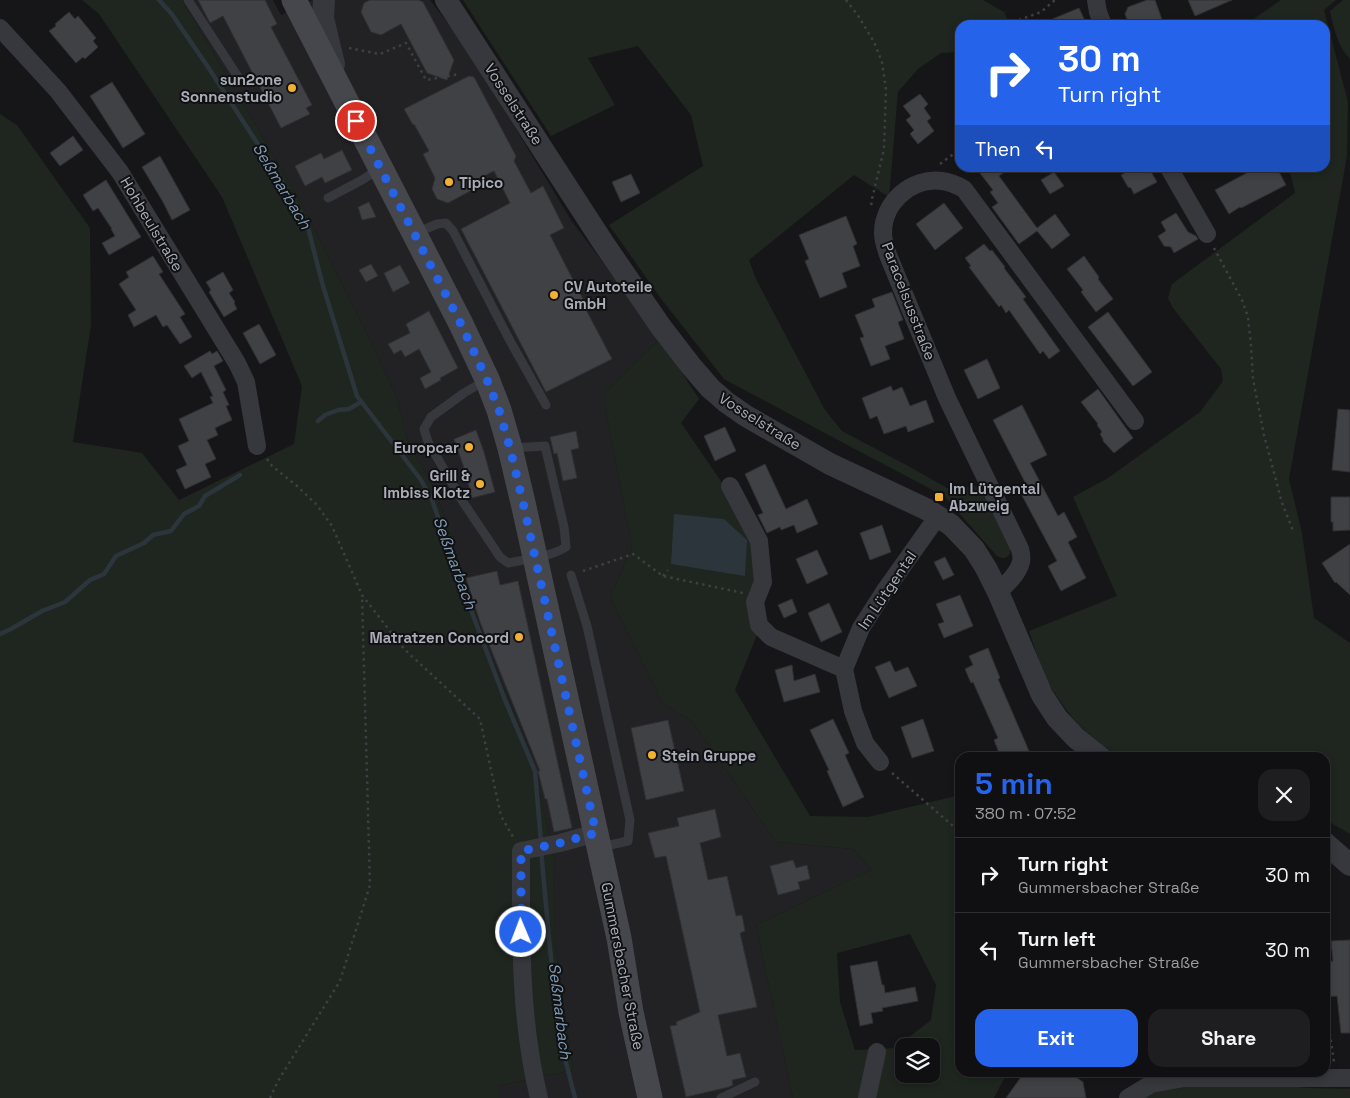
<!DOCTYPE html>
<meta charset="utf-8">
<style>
:root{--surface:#101012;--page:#1e1e20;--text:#f1f3f6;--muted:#9c9d9f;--line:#303032;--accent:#2563eb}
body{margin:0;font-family:"Space Grotesk",sans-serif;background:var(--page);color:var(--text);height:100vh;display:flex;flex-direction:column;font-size:19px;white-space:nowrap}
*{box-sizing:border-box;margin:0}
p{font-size:16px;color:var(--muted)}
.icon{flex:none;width:28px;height:28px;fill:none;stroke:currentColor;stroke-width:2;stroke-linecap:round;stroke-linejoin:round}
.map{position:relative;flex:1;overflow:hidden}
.side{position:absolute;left:955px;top:752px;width:375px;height:325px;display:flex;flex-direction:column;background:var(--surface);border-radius:15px;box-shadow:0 2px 8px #0003,0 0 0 1px var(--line)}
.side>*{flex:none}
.top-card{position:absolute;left:955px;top:20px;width:375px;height:152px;border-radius:15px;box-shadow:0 2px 8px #0003,0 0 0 1px var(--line);background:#2563eb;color:#fff;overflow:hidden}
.fabs{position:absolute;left:895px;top:1038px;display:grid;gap:10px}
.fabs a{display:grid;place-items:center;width:45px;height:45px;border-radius:10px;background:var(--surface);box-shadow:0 2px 8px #0003,0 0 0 1px var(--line);font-size:25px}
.pin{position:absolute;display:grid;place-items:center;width:42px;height:42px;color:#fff;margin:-21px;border:2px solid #fff;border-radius:50%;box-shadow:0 1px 5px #0007}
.me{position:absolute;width:55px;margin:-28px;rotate:359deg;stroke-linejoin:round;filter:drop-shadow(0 0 4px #0008)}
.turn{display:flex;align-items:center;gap:18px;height:105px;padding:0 20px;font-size:22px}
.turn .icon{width:65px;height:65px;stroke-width:2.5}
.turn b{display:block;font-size:35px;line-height:42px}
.then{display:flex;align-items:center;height:48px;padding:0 20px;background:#0003;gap:10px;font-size:19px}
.round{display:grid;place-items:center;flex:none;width:52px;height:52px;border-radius:15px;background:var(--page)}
.overview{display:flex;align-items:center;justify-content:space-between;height:85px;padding:0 20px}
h1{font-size:30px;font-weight:700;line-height:38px;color:var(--accent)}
.button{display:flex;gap:10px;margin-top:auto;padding:10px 20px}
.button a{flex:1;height:58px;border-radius:15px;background:var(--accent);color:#fff;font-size:20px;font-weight:700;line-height:58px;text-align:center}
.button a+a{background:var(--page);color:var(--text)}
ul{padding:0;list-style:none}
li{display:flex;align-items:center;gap:15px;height:75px;padding:0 20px;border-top:1px solid var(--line)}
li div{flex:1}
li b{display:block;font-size:19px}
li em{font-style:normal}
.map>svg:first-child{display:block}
.built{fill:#222225}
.green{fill:#1e261f;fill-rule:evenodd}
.water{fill:#2c353c}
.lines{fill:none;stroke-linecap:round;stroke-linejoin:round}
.stream{stroke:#2c353c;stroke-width:4.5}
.building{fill:#404145;stroke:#303034}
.path{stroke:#3d3f44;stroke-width:2.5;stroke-dasharray:2.5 4;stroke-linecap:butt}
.service{stroke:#37383d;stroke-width:9}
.minor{stroke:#37383d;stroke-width:18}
.tertiary{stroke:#37383d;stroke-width:22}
.secondary{stroke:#45474d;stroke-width:25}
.route{stroke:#2563eb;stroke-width:9;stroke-dasharray:0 16.2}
.poi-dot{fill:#f2b134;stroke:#111113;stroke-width:2}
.labels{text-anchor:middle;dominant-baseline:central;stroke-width:4;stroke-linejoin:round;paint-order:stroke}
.poi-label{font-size:15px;font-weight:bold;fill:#a8adb8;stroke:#111113;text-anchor:end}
.street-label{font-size:15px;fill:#a8adb8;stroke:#111113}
.water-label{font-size:16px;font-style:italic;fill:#7f9bb3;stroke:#111113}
</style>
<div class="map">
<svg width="1350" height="1098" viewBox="0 0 1350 1098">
<rect width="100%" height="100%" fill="#161618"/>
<path class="built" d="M182 0H273L281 15 312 0H430L468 50 571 220 660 339 603 395 632 548 610 597 663 704 692 721 776 842 854 849 871 870 756 925 793 1098H498V1086L573 1070 555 943 554 856 529 748 486 645 436 492 409 445 396 396 364 328 300 201Z"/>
<path class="green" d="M82 0H182L300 201 364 328 396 396 409 445 436 492 486 645 529 748 554 856 555 943 573 1070 498 1086V1098H0V114L17 125 90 228 91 325 73 442 142 453 179 500 294 444 302 386 222 197 99 14Z
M463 0H983L1004 12 1010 25H960V52L941 53 918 69 898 92 889 197 854 175 749 260 756 279 825 410 842 431 910 467 947 488 981 486 1010 547V554C1006 559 1003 559 997 556L944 496 851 447 724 379 662 300 609 225 703 166 691 115 638 46 588 58 615 105 551 136Z
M1281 0H1336L1324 10 1348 102 1347 156 1289 479 1302 533 1314 618 1350 643V834L1331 823 1325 824V758H1121C1095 742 1074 723 1058 698 1053 690 1047 683 1044 675 1038 660 1034 645 1029 631L1117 596 1073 497 1108 478 1200 412 1223 381 1221 369 1173 308 1168 298 1172 284 1295 193 1289 168H1325V25H1245Z
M1343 0H1350V59C1338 47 1333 27 1330 11Z
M660 339 699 399 681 423 725 487 755 540 758 632 735 690 810 816 868 817 960 795V1072L1007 1073 994 1098H793L756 925 871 870 854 849 776 842 692 721 663 704 610 597 632 548 603 395ZM910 934 936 985 931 1020 895 1048 855 1050 840 1002 837 953ZM904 1046H931V1074H904Z
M1170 1085H1273L1309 1088 1350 1089V1098H1137Z"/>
<path class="water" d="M674 514 724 519 747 540 745 576 671 564Z"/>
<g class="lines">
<path class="stream" d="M159 0 171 13 208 67 279 177 307 224 323 286 357 396 421 480 432 500 462 586 505 700 535 771 541 842
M318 421 325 415 338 410 349 409 361 402
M0 634 11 629 42 611 65 602 90 580 104 574 116 556 144 543 153 535 171 531 184 514 199 506 205 496 240 475
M541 850 550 949 561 1043 575 1098"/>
</g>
<path class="building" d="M198 0H265L277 24 271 27 312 105 306 108 310 114 281 128 223 16 210 23Z
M370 0H418L423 2 454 60 447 80 427 73 401 24 381 35 371 32 361 12 364 3Z
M1147 0H1155L1164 25H1136L1127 19 1125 14 1128 7Z
M1188 0H1232L1195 16Z
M1079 8 1087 25H1038Z
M69 12 75 19 78 16 96 38 93 41 98 47 85 59 83 57 76 63 49 31 56 26 55 24Z
M469 76 474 77 516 156 514 161 531 193 543 186 564 228 550 235 585 303 583 304 612 359 546 392 461 229 510 203 494 171 472 182 476 188 448 203 437 199 432 189 435 178 423 154 429 151 414 124 413 125 404 109Z
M112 82 145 134 123 148 90 96Z
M920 94 928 104 924 108 931 118 927 121 934 131 918 144 910 134 914 130 906 120 911 116 903 106Z
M73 136 83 150 60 166 50 153Z
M342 150 352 170 325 183 322 177 305 186 295 166 321 153 324 159Z
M160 156 190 210 172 220 163 202 142 167Z
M976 168H1010L999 176 1037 228 1055 214 1070 235 1052 249 1037 231 1019 244 992 207 998 203 990 192 993 190Z
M1134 168H1149L1157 182 1134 194 1131 188 1128 187 1121 175Z
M1256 168H1277L1286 185 1241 208 1240 207 1229 214 1215 190Z
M1054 172 1064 186 1050 194 1041 180Z
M631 174 640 193 621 202 612 182Z
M106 180 141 237 109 255 102 243 115 236 111 229H112L98 208 93 211 83 195Z
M369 202 376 217 362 220 358 207Z
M944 203 963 228 935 250 916 224Z
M1176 213 1188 232 1196 236 1198 239 1174 253 1171 247 1164 246 1158 236 1166 231 1161 222Z
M846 216 857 244 853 246 860 266 842 273 847 287 820 298 805 261 809 259 799 235Z
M984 244 990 251 992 250 1005 267 1004 268 1026 297 1023 299 1060 351 1049 359 1043 351 1040 354 1009 310 1006 313 1001 305 999 307 969 267 971 266 965 258Z
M153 256 163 272 159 274 185 314 180 317 192 337 180 344 167 325 163 327 156 315 134 327 128 315 136 310 119 284 129 277 126 272Z
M1084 256 1099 277 1098 279 1113 299 1096 312 1081 292 1083 290 1067 269Z
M371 264 378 276 366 282 359 270Z
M400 265 410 283 393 292 384 273Z
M223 272 233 290 229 293 235 302 234 303 237 309 224 317 209 292 211 290 206 282Z
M892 292 903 320 898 322 904 339 885 346 890 359 871 366 860 338 864 337 855 315 875 307 872 299Z
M429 311 458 368 440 378 441 380 425 389 420 378 431 372 419 349 405 357 401 350 394 354 388 344 410 333 406 324Z
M1108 312 1152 372 1133 386 1088 327Z
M259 324 276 355 260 364 243 333Z
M210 351 212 354 217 351 223 361 214 366 226 390 223 392 229 405 226 406 232 420 215 428 218 435 207 440 216 459 205 464 211 477 185 489 176 470 187 465 178 446 189 441 179 419 213 403 210 397 213 396 201 372 192 378 184 366Z
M987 359 1000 388 978 399 964 370Z
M891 386 893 391 902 387 910 406 926 400 934 422 908 432 906 426 884 434 877 416 870 419 862 398Z
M1098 389 1133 438 1114 453 1103 441V439L1100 434 1102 432 1097 425 1098 424 1081 402Z
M1022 405 1047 455 1030 463 1058 516 1064 512 1077 537 1068 542 1086 578 1061 591 1048 566 1057 561 1019 490 1027 486 993 420Z
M1338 409 1350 410V472L1332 470Z
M725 427 736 451 715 461 704 436Z
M476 430 484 452 495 492 472 498 463 465 454 439Z
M576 431 579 448 571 450 577 478 563 481 557 453 554 454 550 437Z
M765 464 786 509 807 499 818 524 797 533 794 525 781 530 780 527 767 533 758 515 763 513 745 474Z
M1331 497H1350V530L1333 531V522H1331Z
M882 525 891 552 870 560 860 533Z
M1350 544V595L1336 582 1335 583 1322 563Z
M817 550 828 574 807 584 796 559Z
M945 557 954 575 943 580 934 562Z
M497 571 500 585 518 581 572 828 554 832 547 799H545L538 771H540L480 622 466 578Z
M960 595 973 626 944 638 938 624 944 622 936 604Z
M792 599 797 612 784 618 778 605Z
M829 603 842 632 821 642 808 613Z
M988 648 1000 678 998 679 1032 758H1001L994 740 998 738 973 682 971 683 965 669 973 665 969 656Z
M890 661 895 672 908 667 917 686 889 698 875 667Z
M792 665 794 681 815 674 820 692 784 702 775 670Z
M833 719 849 753 845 755 864 797 843 807 827 771 829 770 810 730Z
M923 719 934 751 912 758 901 727Z
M668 720 684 791 646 800 631 728Z
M715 809 721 837 700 843 708 880 727 876 736 916 742 915 745 931 740 933 757 1007 718 1015 727 1056 740 1053 746 1077 732 1080 733 1085 729 1087 686 1097 670 1026 677 1025 676 1022 700 1012 666 856 655 858 648 833 679 826 677 818Z
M793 860 796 868 807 865 810 879 798 882 800 889 778 895 770 866Z
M1350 940V1033H1341L1337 996 1325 997V962L1333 961 1331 941Z
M877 961 882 985H884L885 993 915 987 918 1001 882 1008 883 1011 871 1013 873 1023 860 1026 850 966Z
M1034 1072H1069L1083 1082 1086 1098H1006L1021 1077 1034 1074Z"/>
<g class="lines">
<path class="path" d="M846 0 857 14 874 42 882 62 886 90 884 149 872 199 871 207
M1007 25 1008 24 1041 12 1055 0
M349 48 380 54 406 43 426 80 459 74
M940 164 960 149
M1214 248 1242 300 1248 317 1251 345 1253 379 1264 435 1282 503 1294 533
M267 459 272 466 297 486 317 505 332 526 362 595 404 649 480 719 501 816 513 837
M583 571 633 554 663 576 743 593
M663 576 668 570
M892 773 960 832
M1325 1001 1334 1062
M270 1098 278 1081 340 981 370 885 362 595"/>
<path class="service" d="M188 0 240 80
M328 198 362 180 380 168
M416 233 437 224 446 223 453 231 509 339 546 405
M486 380 464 393 431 417 424 429 428 442 463 502 500 557 508 563C527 559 550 557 566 547L564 527 545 446 513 448
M571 575 587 626 630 820 628 841 601 847
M721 1098 755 1082"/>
<path class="minor" d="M1096 0 1098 12 1103 25
M0 28 58 91 120 172 237 363 246 382 257 446
M1169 168 1207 234
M730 486 759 541 763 582 755 602 759 625 771 637 844 669 861 628 884 592 938 516
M998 592C1007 584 1018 574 1021 562 1022 558 1021 553 1020 549L947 398 888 255C886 248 883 241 883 233 883 202 912 177 942 181 950 182 957 185 964 189L1135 421
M844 669 853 711 865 743 880 762
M539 1098C519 1017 521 933 521 851L560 843 596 833
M867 1098 877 1052
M1128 1098 1151 1084 1184 1078H1350"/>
<path class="tertiary" d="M324 0 323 18 334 64
M446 0 604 244 661 327 691 366 710 388 726 402 746 416 830 464 928 510 951 525 974 549 986 568 998 592 1042 695 1057 718 1076 738 1101 758
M1325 843 1350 865"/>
<path class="secondary" d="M294 0 461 324 487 379 499 410 510 448 524 507 619 938 631 1012 650 1098"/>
</g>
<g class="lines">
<path class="route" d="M356 121 461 324 487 380 499 410 510 448 524 507 596 833 560 843 521 851V932"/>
</g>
<g class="poi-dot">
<circle cx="292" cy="88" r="5"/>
<circle cx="449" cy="182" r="5"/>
<circle cx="554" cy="295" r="5"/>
<circle cx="469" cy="447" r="5"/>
<circle cx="480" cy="484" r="5"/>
<rect x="934" y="492" width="10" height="10" rx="2.5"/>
<circle cx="519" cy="637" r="5"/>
<circle cx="652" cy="755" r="5"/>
</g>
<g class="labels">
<g class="poi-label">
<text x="282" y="79">sun2one<tspan x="282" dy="17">Sonnenstudio</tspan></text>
<text x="459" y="182" text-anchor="start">Tipico</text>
<text x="564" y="286" text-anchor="start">CV Autoteile<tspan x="564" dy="17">GmbH</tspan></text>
<text x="459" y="447">Europcar</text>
<text x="470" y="475">Grill &amp;<tspan x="470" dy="17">Imbiss Klotz</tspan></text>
<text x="949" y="488" text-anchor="start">Im Lütgental<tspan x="949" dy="17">Abzweig</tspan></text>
<text x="509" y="637">Matratzen Concord</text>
<text x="662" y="755" text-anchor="start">Stein Gruppe</text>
</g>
<g class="street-label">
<text transform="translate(514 104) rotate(57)">Vosselstraße</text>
<text transform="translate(152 224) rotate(59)">Hohbeulstraße</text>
<text transform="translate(909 301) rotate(69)">Paracelsusstraße</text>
<text transform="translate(760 421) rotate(32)">Vosselstraße</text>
<text transform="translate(887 590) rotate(-56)">Im Lütgental</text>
<text transform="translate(623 966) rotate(79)">Gummersbacher Straße</text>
</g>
<g class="water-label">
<text transform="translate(282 186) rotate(59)">Seßmarbach</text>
<text transform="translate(455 563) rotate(70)">Seßmarbach</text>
<text transform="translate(560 1011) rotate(83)">Seßmarbach</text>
</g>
</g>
</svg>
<div class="fabs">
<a><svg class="icon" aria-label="layers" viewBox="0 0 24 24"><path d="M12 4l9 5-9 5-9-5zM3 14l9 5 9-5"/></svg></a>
</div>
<div class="pin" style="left:356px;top:121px;background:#d93025"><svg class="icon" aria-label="arrive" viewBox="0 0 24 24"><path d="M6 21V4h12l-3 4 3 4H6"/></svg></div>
<svg class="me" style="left:521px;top:932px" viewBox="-20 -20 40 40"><circle r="17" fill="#2563eb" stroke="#fff" stroke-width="3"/><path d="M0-11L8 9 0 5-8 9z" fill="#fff"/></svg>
<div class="top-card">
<div class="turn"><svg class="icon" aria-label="right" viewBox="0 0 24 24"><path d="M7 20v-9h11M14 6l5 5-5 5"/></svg><div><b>30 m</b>Turn right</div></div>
<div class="then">Then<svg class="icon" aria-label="left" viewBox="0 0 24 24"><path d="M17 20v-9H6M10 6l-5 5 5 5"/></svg></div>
</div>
<section class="side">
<div class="overview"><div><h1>5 min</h1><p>380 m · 07:52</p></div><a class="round"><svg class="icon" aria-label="close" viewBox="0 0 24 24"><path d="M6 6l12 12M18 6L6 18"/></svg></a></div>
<ul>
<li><svg class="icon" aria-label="right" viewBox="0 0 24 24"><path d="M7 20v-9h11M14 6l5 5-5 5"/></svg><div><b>Turn right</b><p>Gummersbacher Straße</p></div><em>30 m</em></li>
<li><svg class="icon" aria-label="left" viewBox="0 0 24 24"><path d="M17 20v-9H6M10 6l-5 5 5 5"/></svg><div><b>Turn left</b><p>Gummersbacher Straße</p></div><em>30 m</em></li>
</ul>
<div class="button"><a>Exit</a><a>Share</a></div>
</section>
</div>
